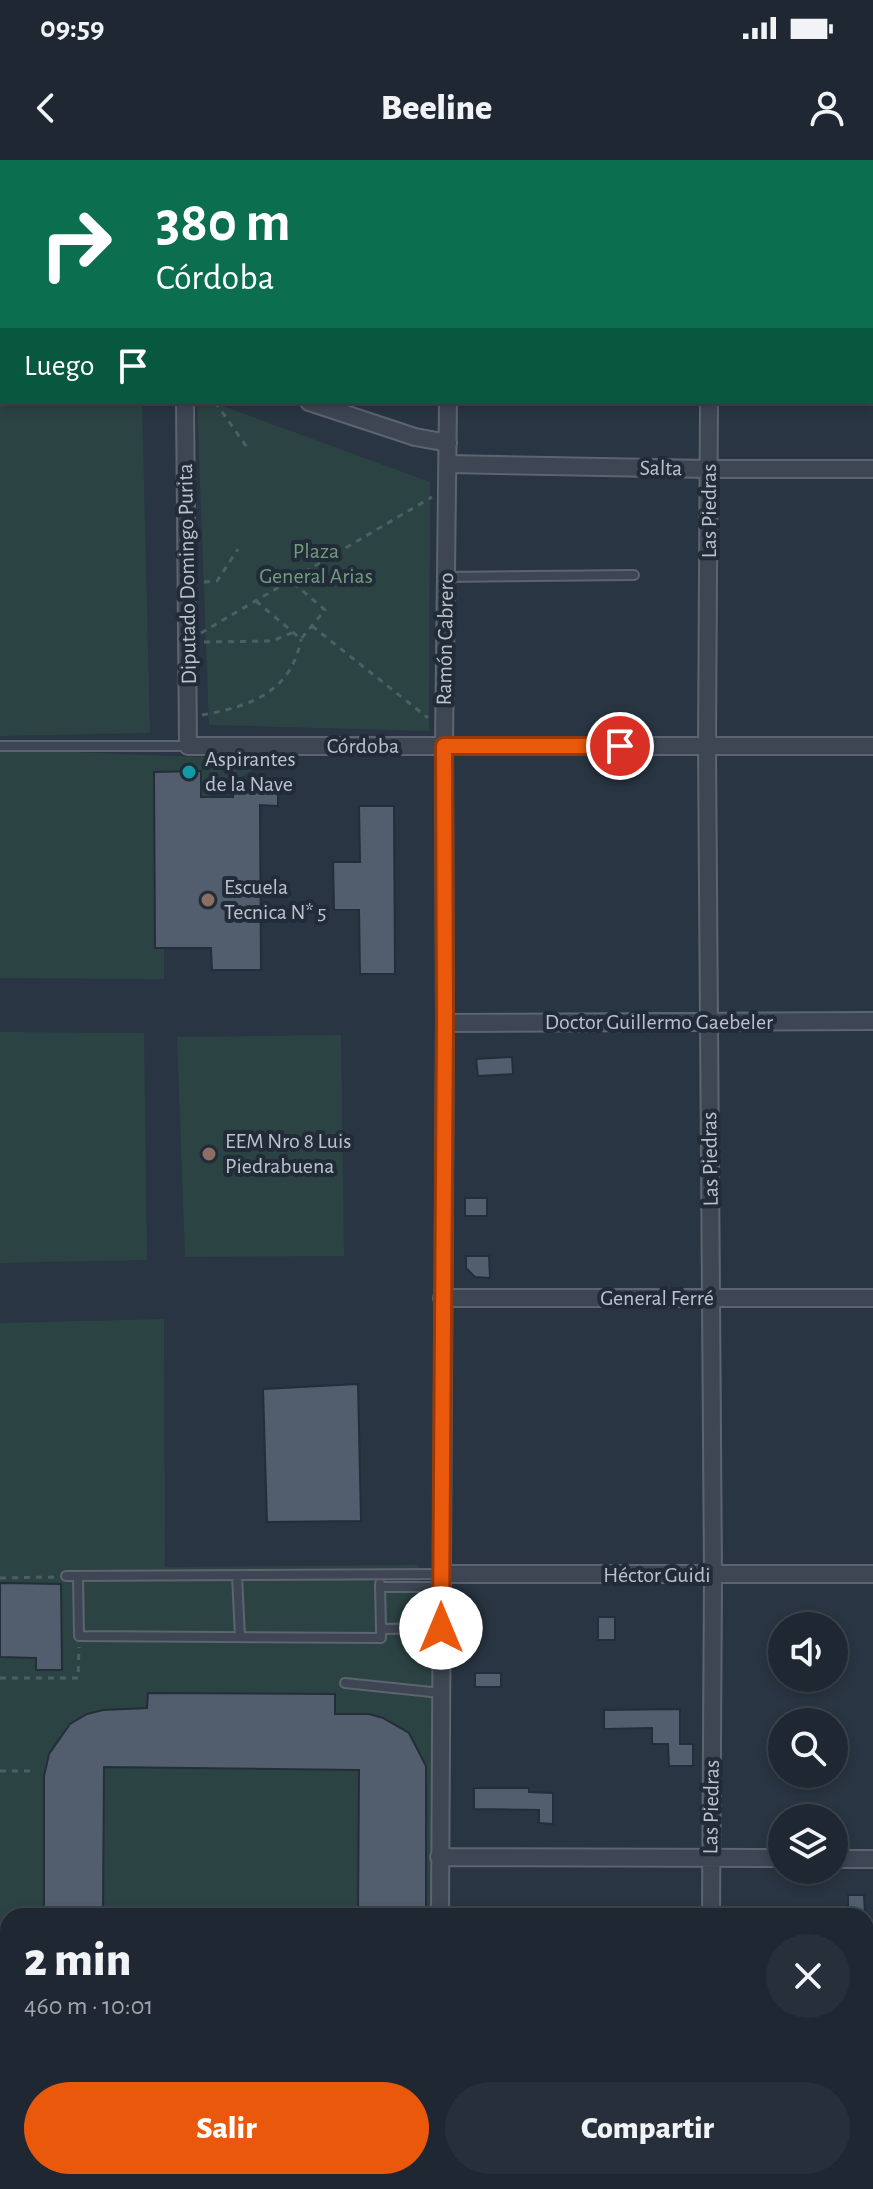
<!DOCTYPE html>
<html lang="es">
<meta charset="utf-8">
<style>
:root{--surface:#1f2832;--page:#27303a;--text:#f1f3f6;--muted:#a1a6ac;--line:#3c444d;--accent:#ea580c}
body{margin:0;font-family:"Alegreya Sans",sans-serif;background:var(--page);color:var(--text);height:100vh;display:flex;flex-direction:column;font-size:30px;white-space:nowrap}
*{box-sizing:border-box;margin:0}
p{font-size:26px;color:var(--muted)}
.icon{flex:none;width:44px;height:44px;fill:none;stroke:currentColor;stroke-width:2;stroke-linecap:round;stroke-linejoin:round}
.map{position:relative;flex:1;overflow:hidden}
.sheet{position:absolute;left:0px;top:1748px;width:874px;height:282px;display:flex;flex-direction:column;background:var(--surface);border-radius:24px 24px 0 0;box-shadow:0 4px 12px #0003,0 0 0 2px var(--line)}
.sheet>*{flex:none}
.top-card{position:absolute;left:0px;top:0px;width:874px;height:244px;box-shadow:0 4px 12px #0003,0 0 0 2px var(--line);background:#0b6e4f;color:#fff;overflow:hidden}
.fabs{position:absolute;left:768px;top:1452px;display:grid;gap:16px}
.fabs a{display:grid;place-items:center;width:80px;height:80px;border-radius:50%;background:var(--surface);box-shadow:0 4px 12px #0003,0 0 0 2px var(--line);font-size:40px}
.pin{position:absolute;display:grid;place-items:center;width:68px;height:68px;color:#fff;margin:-34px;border:4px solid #fff;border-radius:50%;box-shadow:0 2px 8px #0007}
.me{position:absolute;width:88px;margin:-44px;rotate:0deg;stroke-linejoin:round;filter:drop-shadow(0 0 6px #0008)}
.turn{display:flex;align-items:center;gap:28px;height:168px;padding:0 24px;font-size:36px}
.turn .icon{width:104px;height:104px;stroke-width:2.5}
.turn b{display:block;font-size:56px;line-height:68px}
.then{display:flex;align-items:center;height:76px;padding:0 24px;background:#0003;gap:16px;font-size:30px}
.round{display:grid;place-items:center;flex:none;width:84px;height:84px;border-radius:42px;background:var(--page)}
.overview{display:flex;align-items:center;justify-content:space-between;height:136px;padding:0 24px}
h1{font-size:48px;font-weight:800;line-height:60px}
.button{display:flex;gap:16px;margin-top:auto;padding:16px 24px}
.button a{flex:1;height:92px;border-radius:48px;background:var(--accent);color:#fff;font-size:32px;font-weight:800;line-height:92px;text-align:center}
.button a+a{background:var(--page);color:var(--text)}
.status{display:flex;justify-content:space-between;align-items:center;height:56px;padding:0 40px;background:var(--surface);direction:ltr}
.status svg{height:22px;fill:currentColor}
header{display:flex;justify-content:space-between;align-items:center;height:104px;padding:0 24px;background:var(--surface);font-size:36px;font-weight:800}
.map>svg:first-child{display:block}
.green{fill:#2c4344}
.building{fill:#525e6d;stroke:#242d3a;stroke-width:2}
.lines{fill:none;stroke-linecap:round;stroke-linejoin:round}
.lane-casing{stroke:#5c6470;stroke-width:12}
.street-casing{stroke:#5c6470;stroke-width:20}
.path{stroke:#4b6062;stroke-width:3;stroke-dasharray:6 6;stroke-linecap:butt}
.lane{stroke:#3d4652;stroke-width:8}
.street{stroke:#3d4652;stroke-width:16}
.route-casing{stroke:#983908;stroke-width:20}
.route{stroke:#ea580c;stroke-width:14}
.culture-dot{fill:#0f9aa8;stroke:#222b38;stroke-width:3}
.education-dot{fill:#8d6e63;stroke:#222b38;stroke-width:3}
.labels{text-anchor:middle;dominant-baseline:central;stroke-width:8;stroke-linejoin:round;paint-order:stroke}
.street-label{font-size:22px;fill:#bbc2cc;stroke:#222b38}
.park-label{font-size:22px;fill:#739b7c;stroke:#222b38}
.poi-label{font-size:22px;fill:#bbc2cc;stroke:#222b38;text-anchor:start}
</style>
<div class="status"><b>09:59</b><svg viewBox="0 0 49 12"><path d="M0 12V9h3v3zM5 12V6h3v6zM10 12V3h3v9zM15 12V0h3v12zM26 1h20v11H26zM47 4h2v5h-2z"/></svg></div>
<header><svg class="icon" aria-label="back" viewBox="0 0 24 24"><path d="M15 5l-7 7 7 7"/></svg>Beeline<svg class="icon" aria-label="person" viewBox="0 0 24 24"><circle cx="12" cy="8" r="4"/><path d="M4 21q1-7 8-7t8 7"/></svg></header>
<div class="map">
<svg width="873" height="2029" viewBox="0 0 873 2029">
<rect width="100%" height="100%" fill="#293542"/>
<path class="green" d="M0 240 142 242 150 573 0 576Z
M197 242H212L430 322 429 571 209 565Z
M0 589 270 600 164 662V819L0 818Z
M0 872 144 873 147 1100 0 1103Z
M341 875 344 1096 185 1097 177 877Z
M164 1159 165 1407 419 1405 417 1488 432 1487 433 1756H8V1867H0V1163Z"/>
<path class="building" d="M201 611V637H233V625H278V646L260 645 261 810H212L211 788H155L154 612Z
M359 646H394L395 814H360L359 750H334L333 702H360Z
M512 897 513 914 478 916 476 899Z
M465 1038H487V1056H465Z
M466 1096H489L490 1118 475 1117 466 1108Z
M358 1224 361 1361 267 1362 263 1229Z
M0 1423 61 1424 62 1510H36V1498L0 1497Z
M598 1457H615V1480H598Z
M475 1513H501V1527H475Z
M148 1533 335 1534V1554H369L383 1558 409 1573 426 1606V1756H358L359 1610 104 1607 103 1756H44V1616L49 1594 70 1564 87 1554 103 1550 147 1548Z
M680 1549V1584H693V1606H669L668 1584H652V1568L604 1569V1550Z
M474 1628H529V1632L553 1633V1664L539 1663V1650L474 1649Z
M848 1735H864L865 1756H848Z"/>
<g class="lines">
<g class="lane-casing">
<path id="lane" d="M446 417 634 415
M0 586H188
M66 1416 441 1414
M78 1416 79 1476 381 1478V1469L441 1468
M237 1416 240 1477
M380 1424 381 1469
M380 1427H441
M345 1523 441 1533"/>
</g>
<g class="street-casing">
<path id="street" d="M69 0 76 2
M184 2V0
M450 2V0
M710 2V0
M872 34H873
M185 242 188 586H873
M309 242 415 277 448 283
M709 242 707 586 713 1415 711 1756
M448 304 709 309H873
M445 863 873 861
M442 1138H873
M441 1414H873
M439 1697 782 1698
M834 1699H873
M440 1756 445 863 444 586 448 242
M0 1974 8 1973
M866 1974H873
M145 2022V2029
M440 2029V2022
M712 2029V2022"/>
</g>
<path class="path" d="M215 242 249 290
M204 422 217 421 238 389
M256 441 301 479 325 450 291 421
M312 466 428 558
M201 473 432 337
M204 482 272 481 294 472
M202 555C250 546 291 533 301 479
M0 1418 56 1417
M0 1518H78L79 1487
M0 1611H36"/>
<use href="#lane" class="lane"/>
<use href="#street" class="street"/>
</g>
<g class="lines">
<g class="route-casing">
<path id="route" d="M441 1468 445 863 444 586H620"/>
</g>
<use href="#route" class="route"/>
</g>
<circle class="culture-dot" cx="189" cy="612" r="8"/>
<g class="education-dot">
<circle cx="208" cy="740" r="8"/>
<circle cx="209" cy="994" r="8"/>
</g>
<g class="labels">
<g class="street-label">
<text transform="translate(661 308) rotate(1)">Salta</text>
<text transform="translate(709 351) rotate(-90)">Las Piedras</text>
<text transform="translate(187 414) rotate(-91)">Diputado Domingo Purita</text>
<text transform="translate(445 479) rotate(-89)">Ramón Cabrero</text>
<text x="363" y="586">Córdoba</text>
<text x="659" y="862">Doctor Guillermo Gaebeler</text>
<text transform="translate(710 999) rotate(-91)">Las Piedras</text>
<text x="657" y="1138">General Ferré</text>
<text x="657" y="1415">Héctor Guidi</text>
<text transform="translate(711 1647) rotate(-89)">Las Piedras</text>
</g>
<g class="park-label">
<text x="316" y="391">Plaza<tspan x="316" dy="25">General Arias</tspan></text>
</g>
<g class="poi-label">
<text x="205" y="599">Aspirantes<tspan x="205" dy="25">de la Nave</tspan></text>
<text x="224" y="727">Escuela<tspan x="224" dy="25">Tecnica N* 5</tspan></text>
<text x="225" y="981">EEM Nro 8 Luis<tspan x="225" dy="25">Piedrabuena</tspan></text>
</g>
</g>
</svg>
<div class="fabs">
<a><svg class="icon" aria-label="sound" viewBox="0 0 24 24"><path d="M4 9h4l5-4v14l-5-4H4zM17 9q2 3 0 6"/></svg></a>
<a><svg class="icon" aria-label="search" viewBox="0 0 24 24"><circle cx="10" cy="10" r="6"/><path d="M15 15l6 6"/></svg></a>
<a><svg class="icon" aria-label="layers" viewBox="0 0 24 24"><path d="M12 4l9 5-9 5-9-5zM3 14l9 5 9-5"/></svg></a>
</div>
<div class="pin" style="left:620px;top:586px;background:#d93025"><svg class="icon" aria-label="arrive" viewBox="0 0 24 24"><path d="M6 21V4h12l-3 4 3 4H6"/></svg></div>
<svg class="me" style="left:441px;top:1468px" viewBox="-20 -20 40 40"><circle r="19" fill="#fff"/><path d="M0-13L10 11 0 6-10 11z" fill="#ea580c"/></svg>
<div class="top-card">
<div class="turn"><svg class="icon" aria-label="right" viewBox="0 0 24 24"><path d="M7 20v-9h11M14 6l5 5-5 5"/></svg><div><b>380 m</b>Córdoba</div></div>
<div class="then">Luego<svg class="icon" aria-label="arrive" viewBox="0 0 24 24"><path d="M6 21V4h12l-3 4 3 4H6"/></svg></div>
</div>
<section class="sheet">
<div class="overview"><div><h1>2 min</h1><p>460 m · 10:01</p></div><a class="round"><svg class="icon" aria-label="close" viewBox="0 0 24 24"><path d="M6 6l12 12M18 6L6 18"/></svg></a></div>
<div class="button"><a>Salir</a><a>Compartir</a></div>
</section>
</div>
